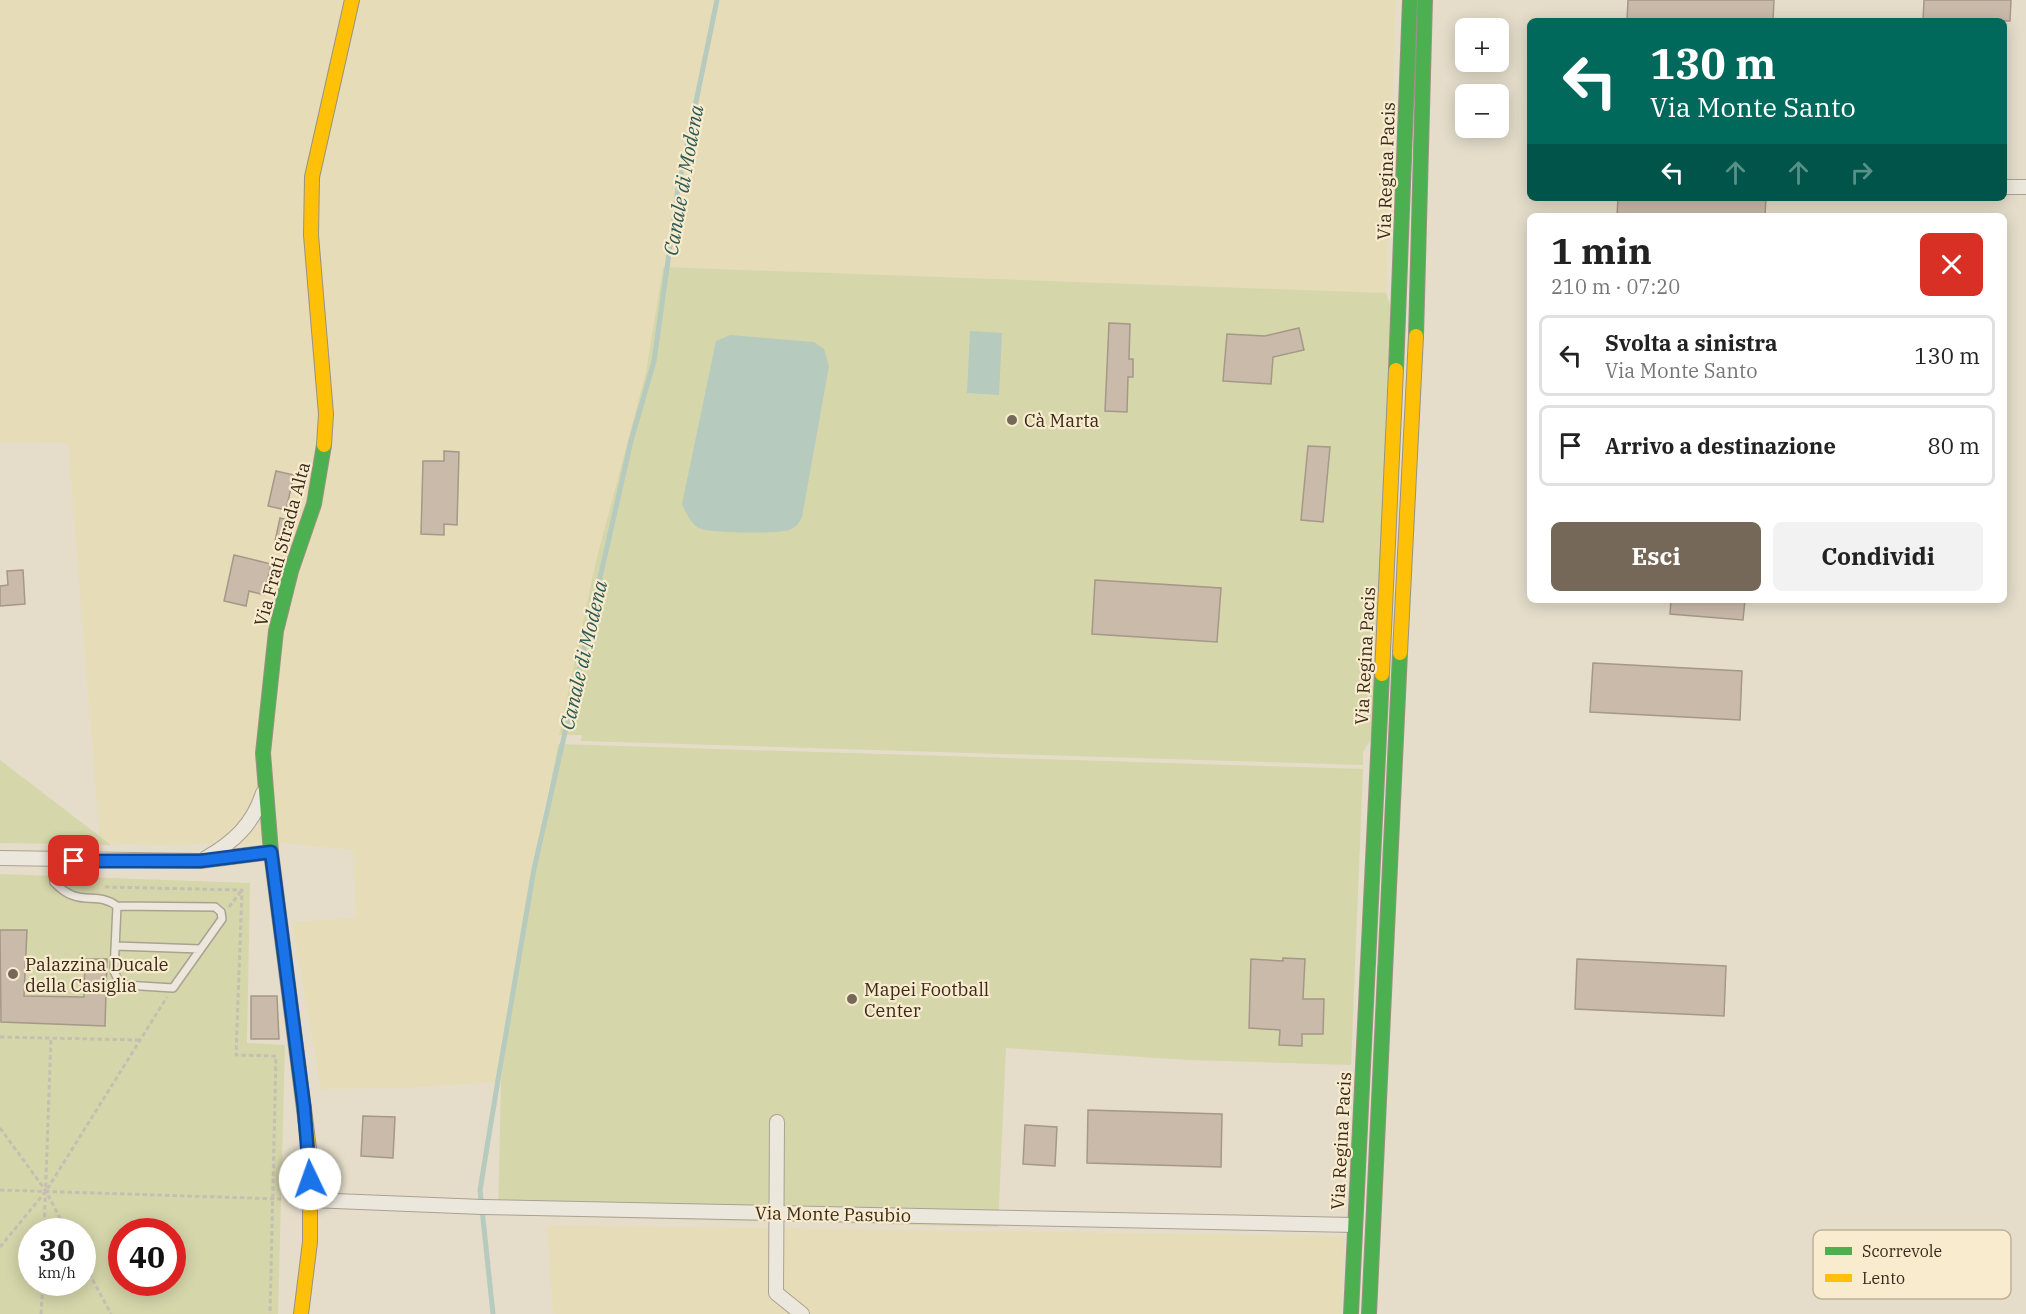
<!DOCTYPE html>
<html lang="it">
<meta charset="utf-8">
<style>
:root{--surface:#fff;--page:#f2f2f2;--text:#222;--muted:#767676;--line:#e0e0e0;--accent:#756858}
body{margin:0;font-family:"IBM Plex Serif",serif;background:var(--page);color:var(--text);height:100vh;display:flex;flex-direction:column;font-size:22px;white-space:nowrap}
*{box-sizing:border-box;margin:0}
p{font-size:20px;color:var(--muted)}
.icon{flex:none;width:33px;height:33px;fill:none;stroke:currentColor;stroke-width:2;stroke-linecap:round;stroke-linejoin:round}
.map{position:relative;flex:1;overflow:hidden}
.sheet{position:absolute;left:1527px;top:213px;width:480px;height:390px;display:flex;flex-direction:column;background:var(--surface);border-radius:9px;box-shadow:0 3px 15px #0003}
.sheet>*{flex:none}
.guide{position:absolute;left:1527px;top:18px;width:480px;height:183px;border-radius:9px;box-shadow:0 3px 15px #0003;background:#00695c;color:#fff;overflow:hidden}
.controls{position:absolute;left:1455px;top:18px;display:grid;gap:12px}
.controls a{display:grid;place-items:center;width:54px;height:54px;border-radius:9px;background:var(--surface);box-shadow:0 3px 15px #0003;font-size:30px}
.speed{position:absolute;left:18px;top:1218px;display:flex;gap:12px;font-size:30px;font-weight:700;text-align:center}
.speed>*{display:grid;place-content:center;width:78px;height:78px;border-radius:50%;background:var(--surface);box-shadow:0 3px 15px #0003;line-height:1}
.speed small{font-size:15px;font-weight:400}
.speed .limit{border:9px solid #d22;background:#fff;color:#111}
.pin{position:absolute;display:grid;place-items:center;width:51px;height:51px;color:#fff;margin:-26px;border-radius:12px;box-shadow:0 3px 9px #0006}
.me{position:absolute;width:66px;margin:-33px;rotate:357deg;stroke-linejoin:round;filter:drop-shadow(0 0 4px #0008)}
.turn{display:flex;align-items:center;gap:21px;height:126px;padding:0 24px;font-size:27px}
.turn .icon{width:78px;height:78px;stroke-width:2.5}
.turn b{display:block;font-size:42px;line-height:51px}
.lanes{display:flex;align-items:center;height:57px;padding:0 24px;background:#0003;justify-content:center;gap:30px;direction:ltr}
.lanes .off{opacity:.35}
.round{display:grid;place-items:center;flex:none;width:63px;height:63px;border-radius:9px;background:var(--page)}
.headline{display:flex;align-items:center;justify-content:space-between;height:102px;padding:0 24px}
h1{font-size:36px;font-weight:700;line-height:45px}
.primary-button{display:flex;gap:12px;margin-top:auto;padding:12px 24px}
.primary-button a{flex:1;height:69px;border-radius:9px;background:var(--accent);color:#fff;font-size:24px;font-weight:700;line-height:69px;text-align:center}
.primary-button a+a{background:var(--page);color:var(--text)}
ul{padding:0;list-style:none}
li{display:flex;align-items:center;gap:18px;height:81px;margin:0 12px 9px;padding:0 12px;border:3px solid var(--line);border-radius:9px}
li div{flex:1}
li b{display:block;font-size:22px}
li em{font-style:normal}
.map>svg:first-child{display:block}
.farmland{fill:#e6ddb8}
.green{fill:#d6d6ab;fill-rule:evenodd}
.water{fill:#b6cabd}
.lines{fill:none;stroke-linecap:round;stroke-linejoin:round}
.stream{stroke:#b6cabd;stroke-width:5}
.building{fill:#c9baaa;stroke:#a59889;stroke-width:1.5}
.lane-casing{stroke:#aaa193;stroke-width:10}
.street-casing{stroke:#aaa193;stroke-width:16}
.fast-casing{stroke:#999184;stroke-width:16}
.slow-casing{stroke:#999184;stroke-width:16}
.path{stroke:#c5beb2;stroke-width:3;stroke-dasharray:4.5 3;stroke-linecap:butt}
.lane{stroke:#ece7dc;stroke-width:7}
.street{stroke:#ece7dc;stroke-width:14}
.fast{stroke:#4caf50;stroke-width:14}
.slow{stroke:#ffc107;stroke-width:14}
.route-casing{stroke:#114b97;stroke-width:15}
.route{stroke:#1a73e8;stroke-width:10}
.poi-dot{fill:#756858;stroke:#f8ebce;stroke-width:2}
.labels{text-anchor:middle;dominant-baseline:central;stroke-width:4.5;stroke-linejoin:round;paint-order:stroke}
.street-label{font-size:18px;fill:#39291b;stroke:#f8ebce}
.poi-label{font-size:18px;fill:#39291b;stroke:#f8ebce;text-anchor:start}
.water-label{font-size:20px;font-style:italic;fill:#295a56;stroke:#f8ebce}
.key{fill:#f8ebce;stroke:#bfb198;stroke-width:1.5}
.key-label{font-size:16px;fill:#39291b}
</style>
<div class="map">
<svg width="2026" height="1314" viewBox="0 0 2026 1314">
<rect width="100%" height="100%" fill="#e5ddca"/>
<path class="farmland" d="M0 0H1396L1386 293 663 267 646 372 596 561 541 824 523 924 501 1082 403 1088 321 1089 292 922 356 918 353 850 282 843 155 845 100 843 68 443 0 442Z
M547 1225 1344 1236 1341 1314H553Z"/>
<path class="green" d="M663 267 1386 293 1399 330 1386 717 1363 752V765L581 741 582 735H559L596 561 646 372Z
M558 744 1363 769 1351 1065 1188 1060 1006 1048 998 1227 498 1215 501 1082 523 924Z
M0 760 111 845 0 843Z
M0 874 250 883 247 1043 285 1045 278 1314H0ZM32 1232H82V1282H32ZM122 1232H172V1282H122Z"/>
<path class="water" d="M970 331 1002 333 999 395 967 393Z
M730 335 814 342 824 349 829 366 802 517C799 523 796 528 789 530 778 534 712 533 701 529 691 525 686 513 682 504L716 341Z"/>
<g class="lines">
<path class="stream" d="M493 1314 480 1190 497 1086 534 869 631 441 654 361 678 189 717 0"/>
</g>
<path class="building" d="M1628 0H1774L1773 21H1627Z
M1924 0H2011L2010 21H1923Z
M1618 198H1766L1765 216H1617Z
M1109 323 1130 324 1129 359H1133V377H1128L1127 412 1105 411Z
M1299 328 1304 350 1273 357 1271 384 1223 381 1227 334 1265 336Z
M1308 446 1330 447 1323 522 1301 520Z
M444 451 459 452 457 525 444 524V535L421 534 423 461H444Z
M276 471 294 475 286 510 268 506Z
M280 518 293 521 286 548 274 546Z
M234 555 271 564 264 595 249 591 246 606 224 601Z
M23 570 25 604 0 606V586L8 585 7 571Z
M1095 580 1221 588 1217 642 1092 634Z
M1671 600H1745L1743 620 1670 614Z
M1593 663 1742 671 1740 720 1590 712Z
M0 930H27L24 996 84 997 85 959H107L105 1026 1 1022Z
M1283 958 1305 959 1303 999H1324L1323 1034H1302V1046L1279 1045 1280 1030 1249 1028 1251 959 1283 961Z
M1577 959 1726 966 1724 1016 1575 1009Z
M251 996H277L279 1039H251Z
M1088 1110 1222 1114 1221 1167 1087 1163Z
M363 1116 395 1117 393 1158 361 1156Z
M1025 1125 1057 1127 1055 1166 1023 1164Z"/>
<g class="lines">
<g class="lane-casing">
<path id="lane" d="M53 860 54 882C79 909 95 890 117 906L114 971 119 982 125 985 173 988 222 919 221 912 215 907 117 906
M116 946 200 949"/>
</g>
<g class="street-casing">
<path id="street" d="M2004 187H2026
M0 858 200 861 271 852
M206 858C234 842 253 824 263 793
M777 1122 776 1293 802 1314
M311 1200 482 1207 1354 1225"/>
</g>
<g class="fast-casing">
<path id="fast" d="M1416 336 1425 0
M1396 370 1410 0
M304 1109 271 852 263 753 276 631 291 571 314 504 324 445
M1351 1314 1382 674
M1369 1314 1400 653"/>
</g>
<g class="slow-casing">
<path id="slow" d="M324 445 326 414 311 235 312 177 352 0
M1400 653 1416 336
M1382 674 1396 370
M301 1314 310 1242V1157L304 1109"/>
</g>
<path class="path" d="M105 887 242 890 236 1055 276 1056 270 1314
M229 907 241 891
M0 1037 140 1040
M0 1128 46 1191 67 1232
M0 1190 281 1199
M44 1232 51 1038
M0 1247 46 1191 167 997
M82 1260 111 1314
M41 1314 43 1282"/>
<use href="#lane" class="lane"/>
<use href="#street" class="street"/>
<use href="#fast" class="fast"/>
<use href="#slow" class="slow"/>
</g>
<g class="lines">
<g class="route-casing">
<path id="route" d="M74 861H200L271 852 304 1107 310 1179"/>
</g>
<use href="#route" class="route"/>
</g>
<g class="poi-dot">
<circle cx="1012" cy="420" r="6"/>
<circle cx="13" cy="974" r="6"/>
<circle cx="852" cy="999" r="6"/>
</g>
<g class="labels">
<g class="street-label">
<text transform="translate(1386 171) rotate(-88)">Via Regina Pacis</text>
<text transform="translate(282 544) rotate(-75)">Via Frati Strada Alta</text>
<text transform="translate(1365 656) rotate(-87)">Via Regina Pacis</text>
<text transform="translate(1341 1141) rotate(-87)">Via Regina Pacis</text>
<text transform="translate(833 1214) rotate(1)">Via Monte Pasubio</text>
</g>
<g class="poi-label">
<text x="1024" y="420">Cà Marta</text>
<text x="25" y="964">Palazzina Ducale<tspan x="25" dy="21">della Casiglia</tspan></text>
<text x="864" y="989">Mapei Football<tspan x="864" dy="21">Center</tspan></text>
</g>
<g class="water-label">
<text transform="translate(683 180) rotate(-80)">Canale di Modena</text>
<text transform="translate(583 655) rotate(-77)">Canale di Modena</text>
</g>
</g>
<rect x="1813" y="1230" width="198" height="69" rx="9" class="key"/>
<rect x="1825" y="1247" width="27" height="8" fill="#4caf50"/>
<rect x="1825" y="1274" width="27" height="8" fill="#ffc107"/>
<g class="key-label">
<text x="1862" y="1257">Scorrevole</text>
<text x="1862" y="1284">Lento</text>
</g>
</svg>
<div class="controls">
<a>+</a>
<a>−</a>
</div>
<div class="speed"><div>30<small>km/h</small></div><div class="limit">40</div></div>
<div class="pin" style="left:74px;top:861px;background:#d93025"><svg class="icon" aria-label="arrive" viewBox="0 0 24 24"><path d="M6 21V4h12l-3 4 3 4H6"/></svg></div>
<svg class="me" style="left:310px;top:1179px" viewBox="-20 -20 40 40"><circle r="19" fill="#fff"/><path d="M0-13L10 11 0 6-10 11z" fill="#1a73e8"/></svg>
<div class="guide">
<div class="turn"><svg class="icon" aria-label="left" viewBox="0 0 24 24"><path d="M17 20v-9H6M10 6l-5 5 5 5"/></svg><div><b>130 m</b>Via Monte Santo</div></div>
<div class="lanes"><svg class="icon" aria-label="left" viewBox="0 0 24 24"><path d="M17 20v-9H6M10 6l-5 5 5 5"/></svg><svg class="icon off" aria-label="ahead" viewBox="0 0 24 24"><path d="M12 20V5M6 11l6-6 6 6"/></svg><svg class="icon off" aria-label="ahead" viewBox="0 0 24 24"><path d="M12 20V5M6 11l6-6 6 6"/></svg><svg class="icon off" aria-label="right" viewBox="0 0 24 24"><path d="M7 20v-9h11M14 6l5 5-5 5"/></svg></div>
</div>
<section class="sheet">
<div class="headline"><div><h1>1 min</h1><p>210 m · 07:20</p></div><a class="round" style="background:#d93025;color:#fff"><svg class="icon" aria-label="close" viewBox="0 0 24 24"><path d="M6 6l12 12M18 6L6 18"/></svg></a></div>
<ul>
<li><svg class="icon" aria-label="left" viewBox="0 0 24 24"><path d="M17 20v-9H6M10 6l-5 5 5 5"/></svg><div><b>Svolta a sinistra</b><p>Via Monte Santo</p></div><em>130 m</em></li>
<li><svg class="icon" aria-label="arrive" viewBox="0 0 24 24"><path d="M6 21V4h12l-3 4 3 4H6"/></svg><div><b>Arrivo a destinazione</b></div><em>80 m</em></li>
</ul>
<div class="primary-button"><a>Esci</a><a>Condividi</a></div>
</section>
</div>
